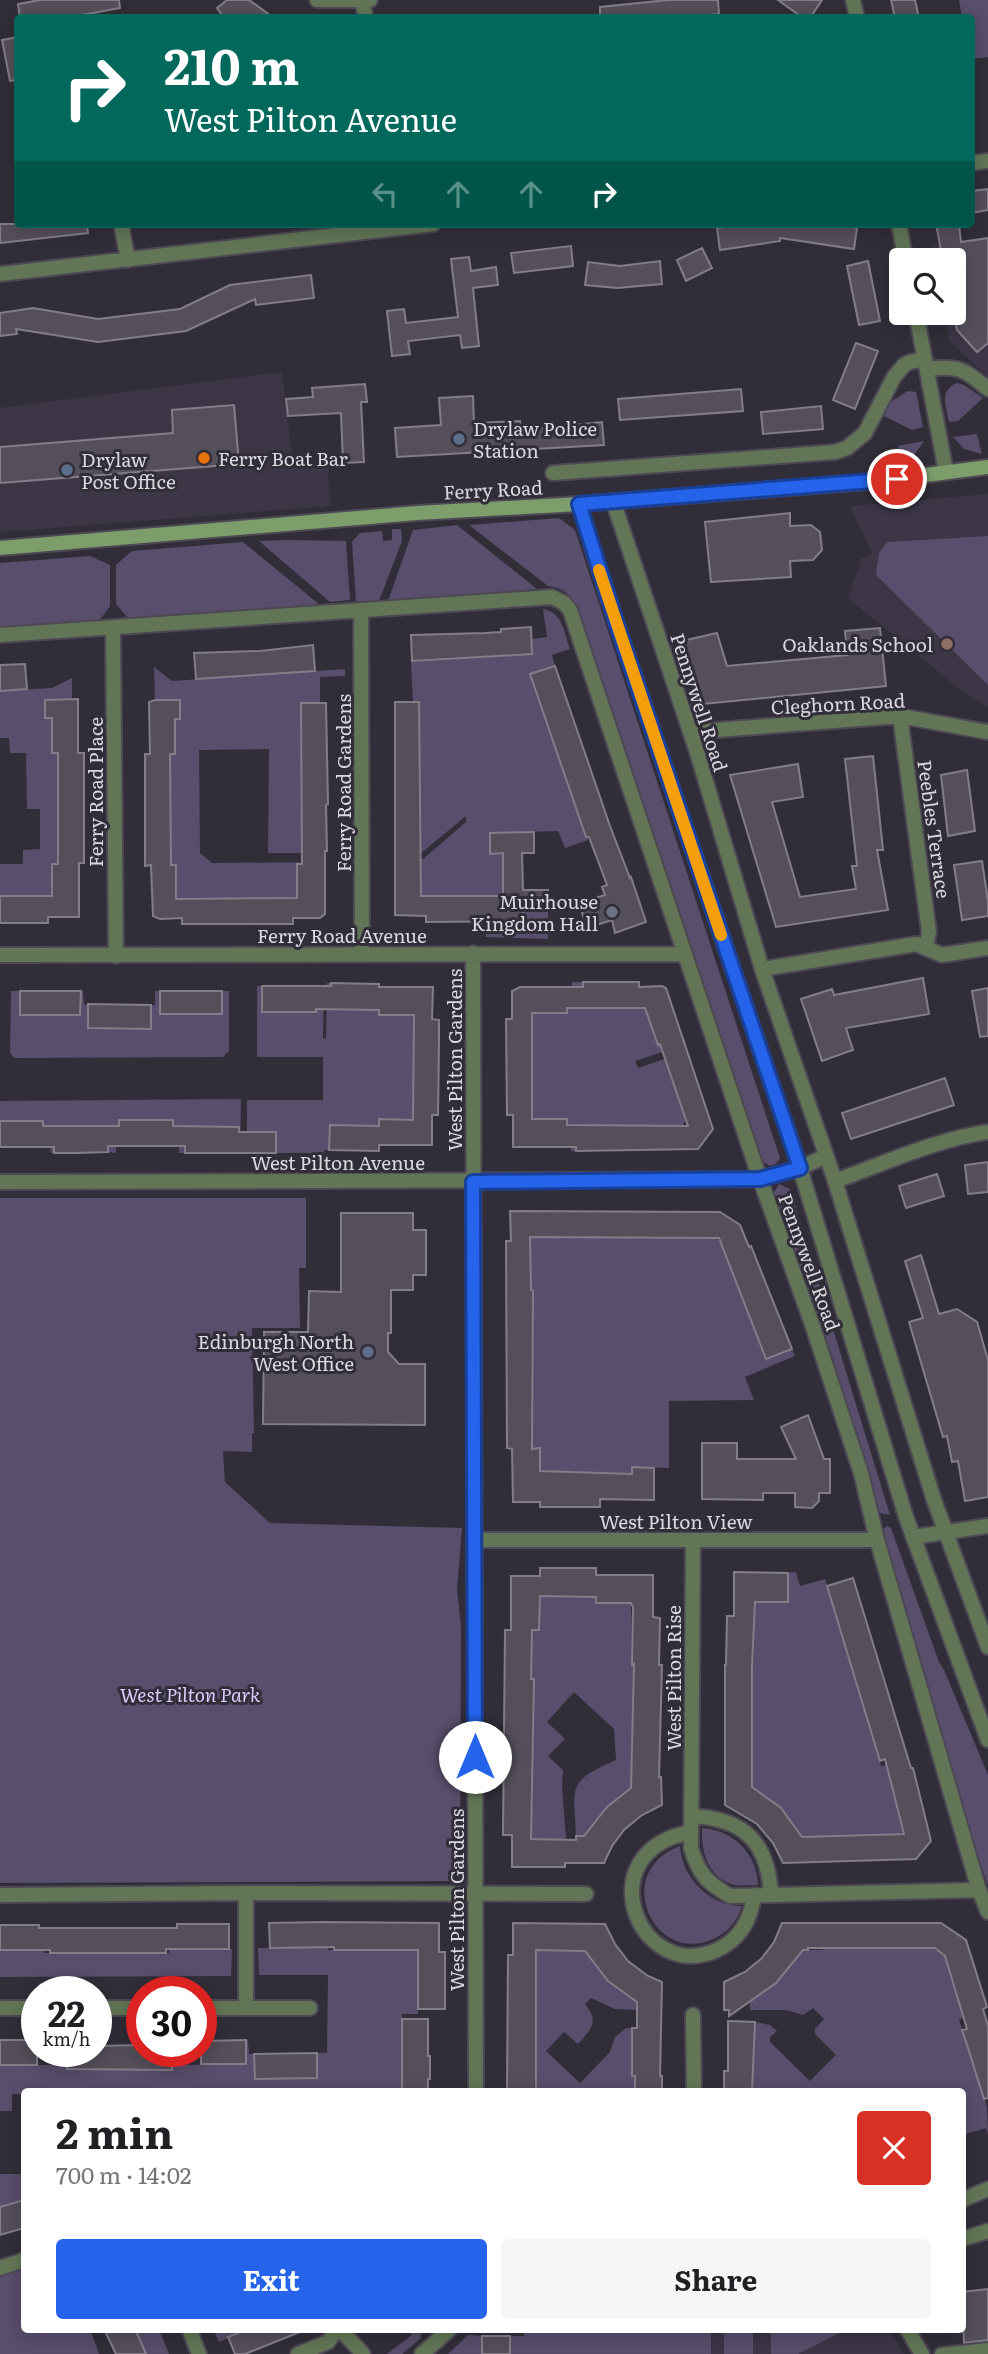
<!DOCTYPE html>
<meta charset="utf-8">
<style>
:root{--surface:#fff;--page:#f6f6f6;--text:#202124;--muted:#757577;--accent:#2563eb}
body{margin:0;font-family:Literata,serif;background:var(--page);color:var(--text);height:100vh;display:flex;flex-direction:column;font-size:26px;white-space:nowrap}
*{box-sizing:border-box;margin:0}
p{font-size:23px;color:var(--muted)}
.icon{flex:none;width:38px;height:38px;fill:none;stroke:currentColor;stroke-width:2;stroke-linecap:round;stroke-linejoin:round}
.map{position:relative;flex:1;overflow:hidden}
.panel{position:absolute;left:21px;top:2088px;width:945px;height:245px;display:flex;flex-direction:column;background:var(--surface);border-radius:7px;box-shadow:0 4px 18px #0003}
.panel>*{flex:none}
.top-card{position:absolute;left:14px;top:14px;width:961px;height:214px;border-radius:7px;box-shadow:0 4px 18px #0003;background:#00695c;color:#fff;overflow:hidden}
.fabs{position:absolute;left:889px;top:248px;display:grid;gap:14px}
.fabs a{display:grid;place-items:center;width:77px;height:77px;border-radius:7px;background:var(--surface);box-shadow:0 4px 18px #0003;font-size:35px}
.speed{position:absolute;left:21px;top:1976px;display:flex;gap:14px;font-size:35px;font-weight:700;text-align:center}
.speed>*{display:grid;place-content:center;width:91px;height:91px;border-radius:50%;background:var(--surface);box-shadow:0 4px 18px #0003;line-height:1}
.speed small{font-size:18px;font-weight:400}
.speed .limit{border:10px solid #d22;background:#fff;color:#111}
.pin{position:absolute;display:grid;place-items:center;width:60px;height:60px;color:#fff;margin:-30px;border:4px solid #fff;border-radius:50%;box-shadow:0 2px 7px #0007}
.me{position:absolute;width:77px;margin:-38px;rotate:0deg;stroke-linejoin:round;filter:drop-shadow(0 0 5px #0008)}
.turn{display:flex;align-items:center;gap:24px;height:147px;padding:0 35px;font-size:32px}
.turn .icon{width:91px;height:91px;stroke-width:2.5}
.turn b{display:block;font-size:49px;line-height:60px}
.lanes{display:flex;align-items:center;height:66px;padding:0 35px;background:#0003;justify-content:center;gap:35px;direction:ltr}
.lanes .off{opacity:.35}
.round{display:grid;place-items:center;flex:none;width:74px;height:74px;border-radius:7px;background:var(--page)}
.head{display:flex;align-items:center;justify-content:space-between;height:119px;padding:0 35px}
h1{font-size:42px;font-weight:700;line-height:52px}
.action{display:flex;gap:14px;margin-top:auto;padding:14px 35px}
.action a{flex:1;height:80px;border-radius:7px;background:var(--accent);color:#fff;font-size:28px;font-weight:700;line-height:80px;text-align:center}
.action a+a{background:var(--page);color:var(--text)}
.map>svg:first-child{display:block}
.built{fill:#3c3647}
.green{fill:#594e6b}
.building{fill:#544f5a;stroke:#837d8a;stroke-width:2;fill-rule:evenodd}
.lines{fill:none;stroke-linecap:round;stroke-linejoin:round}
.pedestrian-casing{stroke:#4d4954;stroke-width:16}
.minor-casing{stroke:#4d4954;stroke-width:18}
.tertiary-casing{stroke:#4d4954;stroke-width:18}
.secondary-casing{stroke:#4d4954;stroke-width:18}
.pedestrian{stroke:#627657;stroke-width:12}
.minor{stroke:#627657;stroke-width:14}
.tertiary{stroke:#627657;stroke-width:14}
.secondary{stroke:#7d9d6b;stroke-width:14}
.route-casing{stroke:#184099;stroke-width:18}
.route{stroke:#2563eb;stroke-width:12}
.slow{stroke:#f59e0b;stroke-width:12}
.service-dot{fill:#5c6f8a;stroke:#322e39;stroke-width:2.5}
.food-dot{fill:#e8710a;stroke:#322e39;stroke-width:2.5}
.education-dot{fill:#8d6e63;stroke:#322e39;stroke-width:2.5}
.worship-dot{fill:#6b7280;stroke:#322e39;stroke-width:2.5}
.labels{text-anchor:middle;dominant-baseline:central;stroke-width:6;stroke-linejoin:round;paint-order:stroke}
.poi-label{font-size:19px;fill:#dbd8df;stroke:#322e39;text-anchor:start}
.street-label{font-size:19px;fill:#dbd8df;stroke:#322e39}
.park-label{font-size:19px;font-style:italic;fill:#ddcbfc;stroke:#322e39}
</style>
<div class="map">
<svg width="988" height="2354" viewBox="0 0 988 2354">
<rect width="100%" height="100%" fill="#322e39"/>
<path class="built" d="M988 237V377L949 341 944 313H954V261H933L930 245Z
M282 372 293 465 327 463 331 506 0 532V408Z
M988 494V707L962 691 848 598 861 559 872 553 850 506Z
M524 2329H889L904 2354H524Z"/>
<path class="green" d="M959 0H988V57L971 59V18L962 17Z
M957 383 964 385 983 398 958 421 949 422C946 407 939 390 957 383Z
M908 391 916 392 923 427 912 430 884 416 890 402Z
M977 434 982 454 964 449 953 437Z
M924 441 914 455 899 463 898 446Z
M559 518 575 530 780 1158 776 1164 770 1166 759 1159 576 606C569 593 563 588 548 586L469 525Z
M457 525 537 589 388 601 413 530Z
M392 529H401L402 541 379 601H356L352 542 360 533 382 531 383 541 392 540Z
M988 536V685L876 575 879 553 887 542Z
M288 540 346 541 350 600 330 602 259 541Z
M243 542 320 605 128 618 116 604V565L132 551Z
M90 556 110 565V606L99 621 0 628V563Z
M543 609C563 612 564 633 570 649L552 655 555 666 530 675 588 840 565 848 558 831 490 833V853H503L504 921H522L523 910H548V939L486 937V923H483V896H421V861H396V858L423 859 466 822V816L420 854 419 702H413L411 662 532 654V639L547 637Z
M154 667 172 681 345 669V676L320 677V703H301L303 851 327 853H268L269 749 199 750 200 853 212 863 325 862V863L297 864V898L176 899V866L171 865 170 754H175V719H180V700H155Z
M72 678V699L45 700V718H52V752L58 753V864H52V896H0V864H23V850L40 849V809H27L26 753H10L9 738H0V691L52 688Z
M572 982H583V1008L645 1009 658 1044 683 1036 686 1044 635 1061 638 1068 688 1051 691 1058 667 1067 686 1120 683 1125H576V1151H571V1147L532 1119V1013H567V987H572Z
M327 983H331V1009L379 1010 380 1015H414L413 1120 379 1119V1126L330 1125 329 1150H324V1153H276V1132H253L252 1153H247V1100H323V1057H257V986H262L263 1012H316V986H324L323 1038 326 1039Z
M11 991H20V1015H80L81 991H83L84 1004 151 1028V1005H155V991H160V1014H222V991H229V1051L223 1057 14 1058 10 1053Z
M241 1099 240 1153H238V1127H185V1153H179V1146H174L173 1120 119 1121V1146L116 1147V1153L108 1152V1126L54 1127V1153H51L50 1147H43V1122L0 1121V1101Z
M779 1184 790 1189 890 1515 880 1513 832 1356 773 1194Z
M0 1198H306V1268H299L300 1328H252L254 1433H252V1452L223 1451 225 1482 270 1523 462 1528 457 1590 461 1626 460 1881 0 1883Z
M566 1211H585L586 1238H695L711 1235 723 1243 726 1257 766 1359 792 1349 795 1356 745 1377 754 1400 669 1401V1468L632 1467V1474L576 1479V1471H561L540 1479 539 1448H532L533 1291 531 1290 530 1237H566Z
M887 1526 891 1528 939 1662 944 1670 988 1775V1885L962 1811 881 1531Z
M796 1572 800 1586 825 1579 881 1766 886 1765 903 1831 901 1835 802 1837 781 1808 751 1786 754 1617 734 1616V1606L755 1607V1602H787L788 1573Z
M540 1596 596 1597V1603H631L632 1664 634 1665 631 1767 659 1768V1777L635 1778V1787L607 1807 585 1836H576C574 1786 566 1782 616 1760L614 1729 574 1692 547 1722 565 1739 548 1756 563 1770 562 1786 566 1839H531L534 1680 531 1679 532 1630H539Z
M702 1828C733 1830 757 1853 758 1885 750 1885 738 1887 731 1884 707 1875 701 1851 702 1828Z
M680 1846C682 1878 710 1906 742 1906 738 1919 731 1929 719 1936 657 1972 608 1873 680 1846Z
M328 1947V1950H418V2014H402V2091H24V2094H12V2111H0V2065H58V2051H68L67 2069 114 2070 115 2047H119V2045H125V2070H172L173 2051H182V2065L245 2064 246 2040H248L249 2054H254L255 2079 317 2078V2053H327L328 1975H259L258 1948Z
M584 1948C597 1971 614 1989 637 2002V2010L615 2009 591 1998 585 2004C600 2022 591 2029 578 2044L564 2032 546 2051 580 2083 610 2052 615 2037 626 2028H632V2075L635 2076V2091H536L535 1950 569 1951Z
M823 1948H935L945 1956 964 2017 959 2020 987 2107 988 2134 986 2128 963 2135 962 2091H752L755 2022 770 2025 777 2031 770 2037V2042L810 2081 836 2055 815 2034V2029L824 2019 813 2008 803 2015 786 2010H750V2002L780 1979 802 1950H823Z
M170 1949H232L231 1976 0 1977V1950H43L44 1953H169Z
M39 1983H63V1991H39Z
M0 2174H24V2200L0 2207Z
M24 2269V2329H90L99 2354H0V2277Z
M135 2329H159L169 2354H146Z
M213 2329H249L219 2342Z
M408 2329H420L421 2338 402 2354H387L412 2335Z
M524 2329H711V2354H510V2336H524Z
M724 2329H753V2354H724Z
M771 2329H864L843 2331 798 2354H771Z
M468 2335 482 2336V2354H448Z"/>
<path class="building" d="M40 0H119L120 8 66 18H20L18 4Z
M227 0H249L274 18H224L217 8Z
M668 0H718L719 14 703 16V18H600V7Z
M778 0H822L810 18H803Z
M891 0H915L919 18H895Z
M18 37V80L10 81 2 40Z
M988 189V210L971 213V191Z
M0 224H87L88 233 0 243Z
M745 224H833L857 228 854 249 780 238V241L720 250 717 228Z
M936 224H959L961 242 988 238V343L977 352 957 330 954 317V261H943Z
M571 246 573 266 514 273 511 253Z
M702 248 712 268 686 281 677 260Z
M469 257 471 271 496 267 498 285 473 288 479 346 462 348 460 335 408 341 410 354 392 356 387 311 404 309 406 323 458 317 451 259Z
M660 261 662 284 617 288 585 285 588 262 620 266Z
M868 261 880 321 859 325 847 266Z
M311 275 314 298 256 305 255 299 186 331 98 342 16 329 17 334 0 336V313L33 308 98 319 180 309 230 285Z
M856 343 878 351 855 409 833 400Z
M365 384 367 402H361L364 462 343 463 341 413 288 416 286 399 313 397 312 388Z
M741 389 743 411 620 420 618 399Z
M473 396 474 423 520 421 521 430 602 422 604 445 397 457 395 428 441 425 439 398Z
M234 405 239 464 0 483V447L173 433 172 410Z
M821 406 823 429 763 434 761 412Z
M790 513V526L811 525 820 532 822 550 813 560 790 561 791 577 711 582 705 522Z
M531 627 532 654 412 661 411 635 485 633 501 632V629Z
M880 628 886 686 703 704 682 641 717 633 727 666 847 655 845 631Z
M313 645 315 671 196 679 194 653 260 651Z
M25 664 27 689 0 691V665Z
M555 666 610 826 630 878 631 877 646 922 615 933 612 920 587 928 579 903 605 895 602 887 607 885 589 837H586L530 674Z
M78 699V753H84V863H79V917H48V923H0V896H52V864H58V753H52V718H45V700Z
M155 700H180V719H175V754H170L171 865H176V899L297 898V864H302L301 703H326L328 804 326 805 327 851H325V914L320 918H293V924H182V918L160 919 153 916 151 865 145 866V754H150L149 702Z
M395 702H419L421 896H503V853L490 854V833L534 832V853H522L523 890H548V910H523V921L426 922V916L395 915Z
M873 756 883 850H877L888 910 776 927 730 775 798 764 803 797 772 802 800 897 856 889 852 866H857L845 759Z
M967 770 975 831 948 836 941 775Z
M982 861 988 901V916L962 920 954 865Z
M923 978 929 1014 846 1028 853 1050 822 1061 801 999 832 989 834 995Z
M583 982H639V987L662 986 666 988 713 1129 698 1149 576 1151V1147H513V1115H507L506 1019H512V991L520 987H583ZM567 1008H645L658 1045 660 1044 688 1126 567 1125V1119H532V1013H567Z
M331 983 379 984V987H433L432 1019 439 1020V1043L438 1115H432V1145H379V1151L329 1150 330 1125 379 1126V1119L413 1120 414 1015H379V1010L316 1009V1012H262V986H331Z
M988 988V1036L980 1037 972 991Z
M20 991H81L80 1015H20Z
M160 991H222V1014H160Z
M88 1004 151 1005V1029L88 1028Z
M945 1078 954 1105 851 1139 842 1113Z
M119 1120H173V1126L239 1127V1132H276V1153H185V1146H108V1152L77 1153H54V1147H0V1121H43V1126H119Z
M988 1162V1192L968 1194 965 1165Z
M937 1174 944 1196 906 1208 899 1186Z
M510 1211 720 1212 740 1225 749 1247 751 1246 792 1349 766 1359 719 1238 530 1237 531 1290 533 1291 532 1449 540 1448V1471L632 1474V1467L654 1468V1500L600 1499V1507H540V1502H513L512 1449 507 1448 506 1241H511Z
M341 1213H413V1230H426V1275H413V1290H391V1333H388V1352L399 1364H425V1425L263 1424 264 1332H308L309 1291 341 1292Z
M921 1255 939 1314 957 1309 977 1322 988 1360V1497L965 1501 958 1461 952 1462 947 1436 943 1437 909 1322 923 1318 905 1261Z
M808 1415 824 1459H830V1493H819V1501L812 1508 795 1507V1493H763V1500L702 1499V1443H737V1459H796L781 1427Z
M540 1568H596V1575H653V1617L660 1618 659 1665H662L659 1777H661L662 1805 642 1815 624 1830 612 1846 604 1863H565V1867H512V1835H503L505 1630H511V1576H540ZM540 1596 596 1597V1603H631L633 1607 632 1665 634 1664 631 1788 607 1807 584 1836H576V1840L531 1839 534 1679H531L532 1630H539Z
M734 1572 788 1573V1602H755L752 1666V1787L781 1808 802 1837 904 1834 885 1759 880 1761 827 1586 853 1578 911 1768H913L931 1841 916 1859 783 1863 773 1843 757 1824 725 1805V1665H726L727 1616H734Z
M322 1922 439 1923V1952H445V2009H418V1950H334V1947L270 1948 269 1923Z
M513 1923 605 1924 615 1944 628 1961 648 1976 662 1982 660 2076H662V2091H635V2076H632V2028H637V2002L608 1981 585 1951 536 1950V2091H507L508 1955H513Z
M782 1923H941L966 1940 987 2007 983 2009 988 2026V2098L984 2099 968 2048 962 2030 967 2029 945 1956 935 1948H808V1950H803L776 1983 729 2016V2010H724V1982L745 1972 762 1958 774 1942Z
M177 1924H229V1949H166V1953H50V1950H0V1925H39V1928H177Z
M402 2019H428V2056H430V2079H428V2091H402Z
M728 2021 755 2022 752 2091H724V2071H728Z
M0 2040H37V2065H0Z
M246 2040V2064H201V2041Z
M142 2045V2051H173L172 2070 67 2069 68 2051H96V2046Z
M317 2053V2078L255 2079 254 2054Z
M24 2200V2228L0 2235V2207Z
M988 2289V2340L964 2343 962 2292Z
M104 2329H135L146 2354H116Z
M249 2329H305V2330L245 2354H235L228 2337Z
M482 2336H510V2354H482Z"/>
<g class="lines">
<g class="pedestrian-casing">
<path id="pedestrian" d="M941 2354 988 2349"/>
</g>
<g class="minor-casing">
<path id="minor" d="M317 0H370
M362 1 366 18
M971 163 988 161
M121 224 128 260
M0 274 433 224
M927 369C957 365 965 369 988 389
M553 473 835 452 847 448 865 433 894 377 904 365 910 362 925 359
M361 611 362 954
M113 628 116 956
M0 635 552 597 564 603 570 610 760 1179 812 1324 861 1473 877 1540 979 1890 988 1912
M900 716 929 932 926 947
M690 732 900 716 988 732
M473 953 476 2091
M0 955 684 954
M762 969 916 944 942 955 988 948
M835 1181C883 1164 937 1139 988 1132
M0 1182C253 1180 507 1182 760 1179L800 1168
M913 1537 988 1526
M474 1540H877
M693 1540 691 1848C699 1874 706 1882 730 1896L979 1890
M691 1816C744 1818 768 1842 771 1895
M691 1832C586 1851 638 1985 717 1950 740 1939 751 1920 754 1895
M246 1893V2008
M0 1895 246 1893 586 1894
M0 2008H37
M96 2008H142
M201 2008H310
M693 2015 694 2091
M962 2200 988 2189
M962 2239 988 2231
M0 2268 24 2260
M189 2329 199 2354
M340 2329 363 2354
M907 2329 922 2354
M298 2354 328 2342 337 2329
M422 2354 450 2329"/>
</g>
<g class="tertiary-casing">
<path id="tertiary" d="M853 0 857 18
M899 224 906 261
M916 313 946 472
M613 501 697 752 762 969 835 1181 934 1500 988 1647
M579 504 610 604 800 1168 906 1517 988 1740
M800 1168 826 1156"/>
</g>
<g class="secondary-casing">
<path id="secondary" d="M0 548 417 513 579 504 880 481 988 467"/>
</g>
<use href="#pedestrian" class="pedestrian"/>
<use href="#minor" class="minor"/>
<use href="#tertiary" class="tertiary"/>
<use href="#secondary" class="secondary"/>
</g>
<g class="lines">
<g class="route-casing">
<path id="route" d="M475 1757 473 1182 760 1179 800 1168 618 628 579 504 897 479"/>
</g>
<use href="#route" class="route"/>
<path class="slow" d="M599 570 721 935"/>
</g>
<g class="service-dot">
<circle cx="459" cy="439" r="7"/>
<circle cx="67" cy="470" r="7"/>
<circle cx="368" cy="1352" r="7"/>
</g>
<circle class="food-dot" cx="204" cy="458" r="7"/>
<circle class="education-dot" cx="947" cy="644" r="7"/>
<circle class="worship-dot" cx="612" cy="912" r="7"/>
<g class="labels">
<g class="poi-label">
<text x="473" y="428">Drylaw Police<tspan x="473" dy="22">Station</tspan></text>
<text x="218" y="458">Ferry Boat Bar</text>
<text x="81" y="459">Drylaw<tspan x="81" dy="22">Post Office</tspan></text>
<text x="933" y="644" text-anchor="end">Oaklands School</text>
<text x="598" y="901" text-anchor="end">Muirhouse<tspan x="598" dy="22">Kingdom Hall</tspan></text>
<text x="354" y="1341" text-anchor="end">Edinburgh North<tspan x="354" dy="22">West Office</tspan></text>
</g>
<g class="street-label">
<text transform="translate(493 489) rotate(-3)">Ferry Road</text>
<text transform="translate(700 702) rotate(72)">Pennywell Road</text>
<text transform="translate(838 703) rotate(-3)">Cleghorn Road</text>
<text transform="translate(343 783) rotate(-90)">Ferry Road Gardens</text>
<text transform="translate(95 792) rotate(-90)">Ferry Road Place</text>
<text transform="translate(935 829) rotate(82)">Peebles Terrace</text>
<text x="342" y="935">Ferry Road Avenue</text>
<text transform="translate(454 1060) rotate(-90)">West Pilton Gardens</text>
<text x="338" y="1162">West Pilton Avenue</text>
<text transform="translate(810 1262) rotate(70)">Pennywell Road</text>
<text x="676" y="1521">West Pilton View</text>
<text transform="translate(673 1678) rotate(-90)">West Pilton Rise</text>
<text transform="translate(456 1900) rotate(-90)">West Pilton Gardens</text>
</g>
<g class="park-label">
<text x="190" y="1694">West Pilton Park</text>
</g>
</g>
</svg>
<div class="fabs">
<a><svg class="icon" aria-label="search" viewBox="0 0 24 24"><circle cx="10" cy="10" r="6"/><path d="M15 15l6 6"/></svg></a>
</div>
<div class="speed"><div>22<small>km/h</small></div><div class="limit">30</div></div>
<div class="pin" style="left:897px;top:479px;background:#d93025"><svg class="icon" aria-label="arrive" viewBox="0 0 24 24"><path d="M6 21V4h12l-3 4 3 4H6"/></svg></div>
<svg class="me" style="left:475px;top:1757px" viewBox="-20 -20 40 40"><circle r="19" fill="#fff"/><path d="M0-13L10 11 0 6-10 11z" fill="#2563eb"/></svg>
<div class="top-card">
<div class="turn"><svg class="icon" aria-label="right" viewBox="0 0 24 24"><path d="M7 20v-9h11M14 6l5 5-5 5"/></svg><div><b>210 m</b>West Pilton Avenue</div></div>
<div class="lanes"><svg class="icon off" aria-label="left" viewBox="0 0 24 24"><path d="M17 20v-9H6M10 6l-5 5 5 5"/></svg><svg class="icon off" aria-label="ahead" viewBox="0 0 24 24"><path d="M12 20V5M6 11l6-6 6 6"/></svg><svg class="icon off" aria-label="ahead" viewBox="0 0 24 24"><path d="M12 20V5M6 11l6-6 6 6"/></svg><svg class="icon" aria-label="right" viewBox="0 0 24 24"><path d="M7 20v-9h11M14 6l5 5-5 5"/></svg></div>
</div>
<section class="panel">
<div class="head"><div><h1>2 min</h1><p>700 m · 14:02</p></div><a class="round" style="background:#d93025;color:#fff"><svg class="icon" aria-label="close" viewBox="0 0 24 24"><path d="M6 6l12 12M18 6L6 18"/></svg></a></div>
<div class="action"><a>Exit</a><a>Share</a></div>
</section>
</div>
